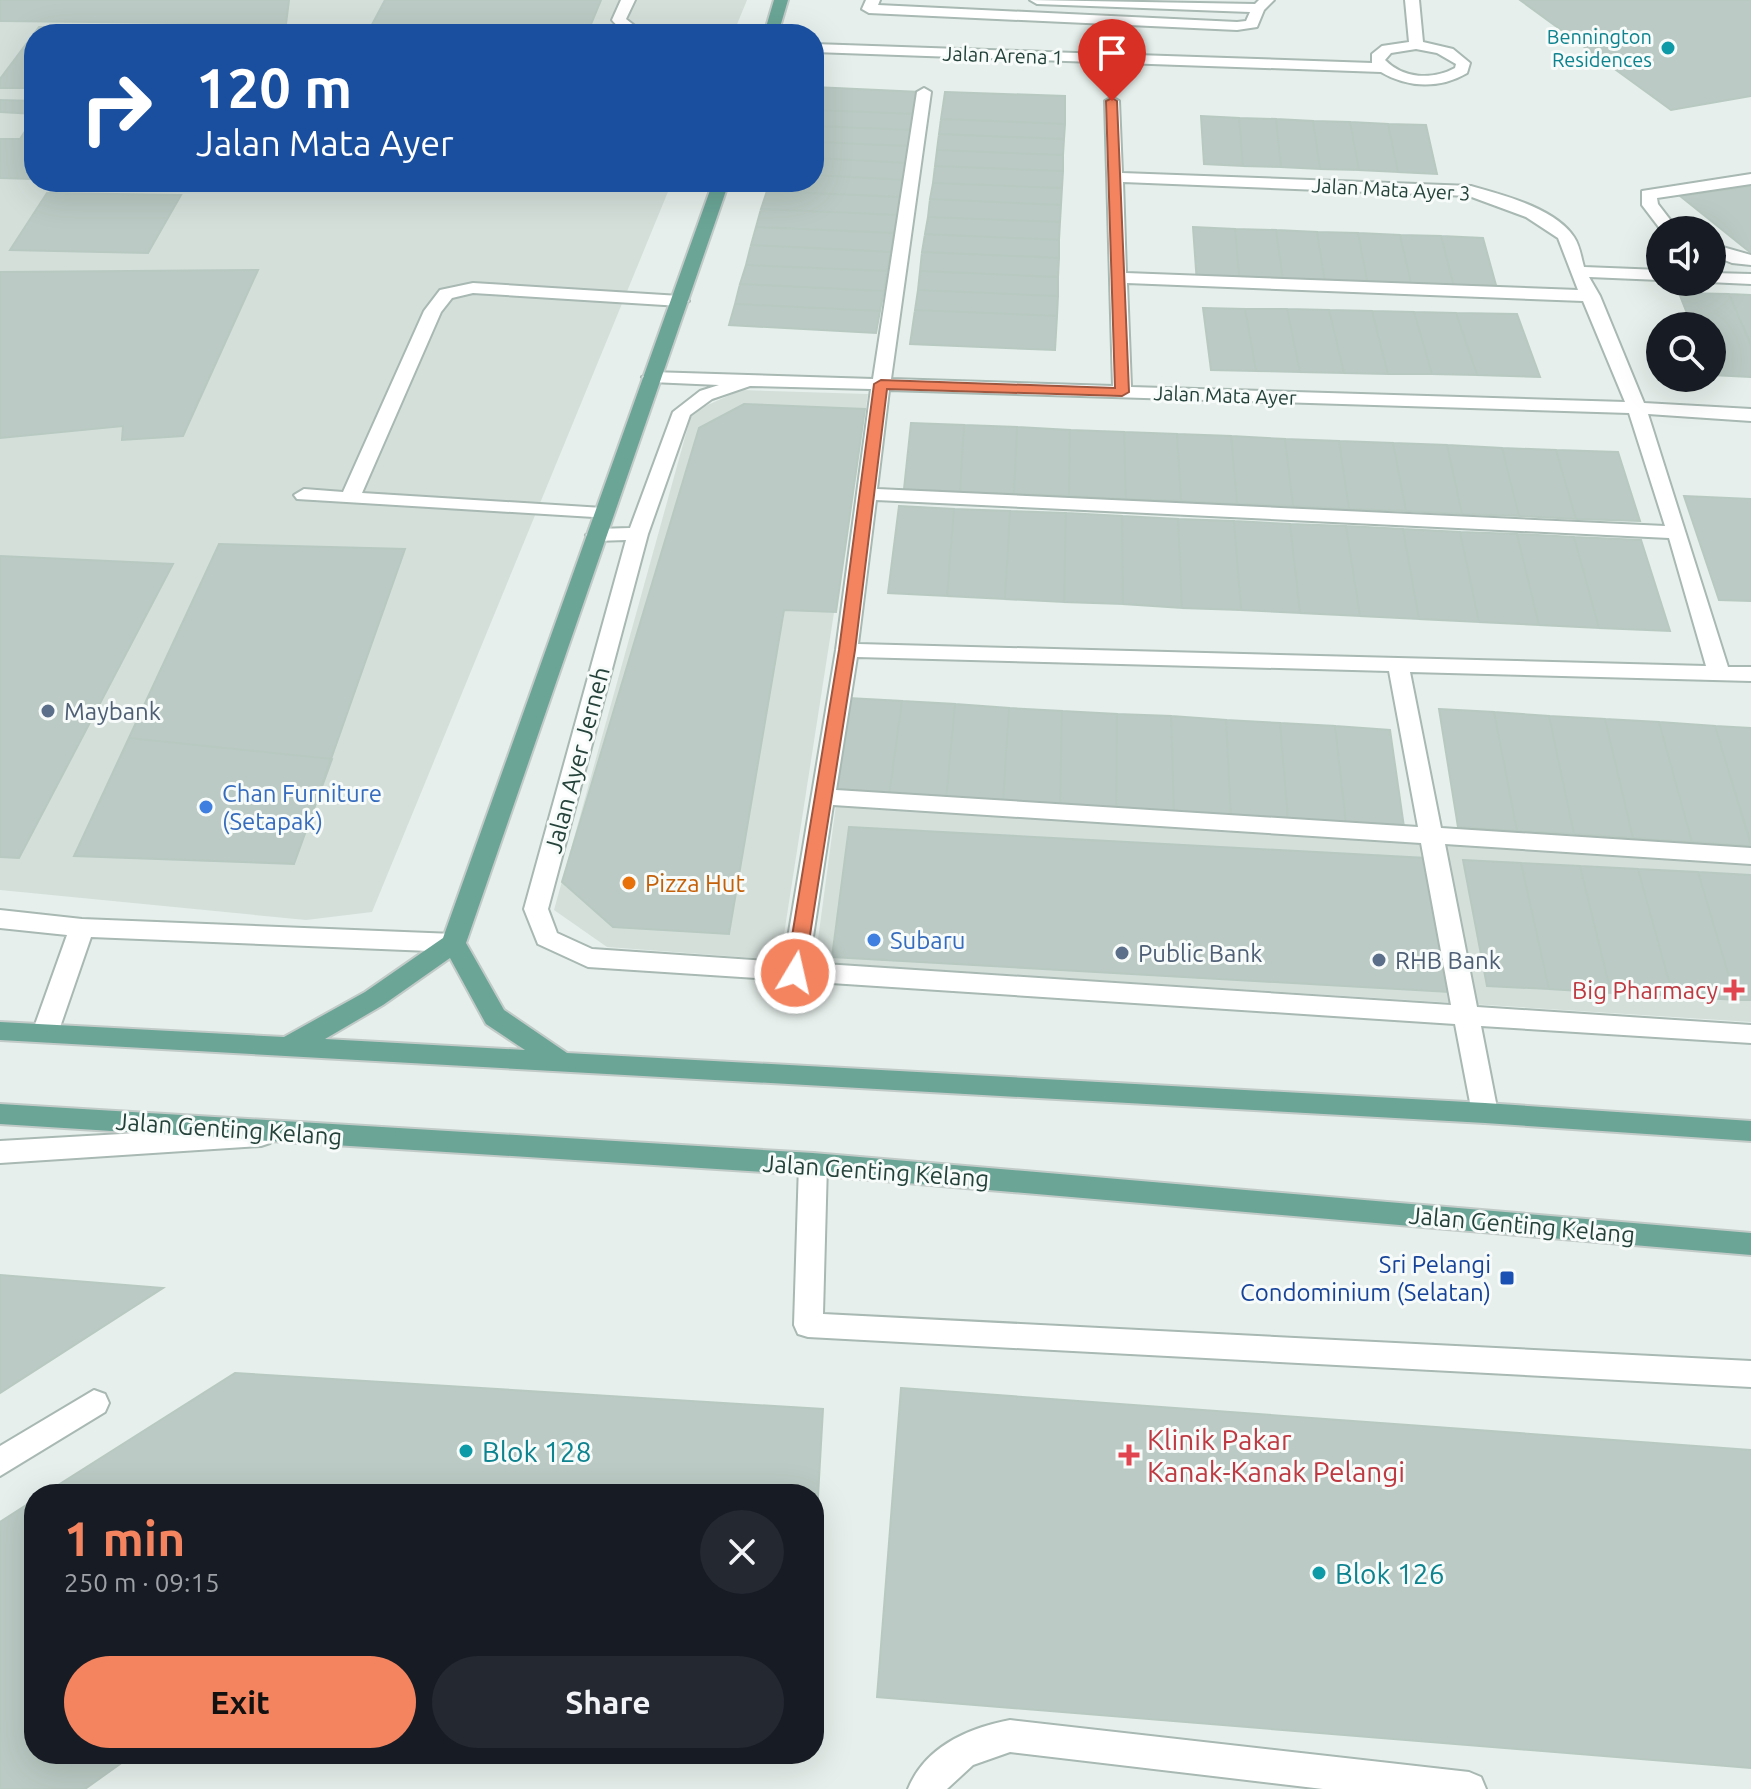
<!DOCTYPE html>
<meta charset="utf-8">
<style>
:root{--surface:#171b24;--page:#242831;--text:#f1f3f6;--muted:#9ea1a6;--accent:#f4845f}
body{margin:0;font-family:Ubuntu,sans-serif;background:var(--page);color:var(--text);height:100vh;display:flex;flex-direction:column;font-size:30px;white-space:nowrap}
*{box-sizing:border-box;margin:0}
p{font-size:26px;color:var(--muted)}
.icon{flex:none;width:44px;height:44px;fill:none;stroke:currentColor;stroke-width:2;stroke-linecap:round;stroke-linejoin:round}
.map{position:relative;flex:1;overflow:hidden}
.panel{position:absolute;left:24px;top:1484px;width:800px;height:280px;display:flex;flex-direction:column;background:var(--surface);border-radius:32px;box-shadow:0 8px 32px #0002}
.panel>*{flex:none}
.top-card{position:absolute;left:24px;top:24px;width:800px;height:168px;border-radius:32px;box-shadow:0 8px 32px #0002;background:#1a4fa0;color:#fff;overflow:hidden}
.buttons{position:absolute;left:1646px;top:216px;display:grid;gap:16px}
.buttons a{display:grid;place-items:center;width:80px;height:80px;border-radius:50%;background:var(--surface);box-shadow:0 8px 32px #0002;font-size:40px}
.pin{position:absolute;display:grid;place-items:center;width:68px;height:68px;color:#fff;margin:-82px -34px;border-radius:50% 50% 50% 0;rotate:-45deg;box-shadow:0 0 8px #0007}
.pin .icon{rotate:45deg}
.me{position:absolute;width:88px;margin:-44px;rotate:9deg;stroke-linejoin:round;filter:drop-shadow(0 0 6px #0008)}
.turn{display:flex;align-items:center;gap:28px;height:168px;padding:0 40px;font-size:36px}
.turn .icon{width:104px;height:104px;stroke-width:2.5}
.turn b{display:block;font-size:56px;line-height:68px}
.round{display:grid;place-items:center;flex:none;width:84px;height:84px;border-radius:42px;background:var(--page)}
.overview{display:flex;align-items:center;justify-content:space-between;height:136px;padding:0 40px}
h1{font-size:48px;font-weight:700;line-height:60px;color:var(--accent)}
.action{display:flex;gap:16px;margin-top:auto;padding:16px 40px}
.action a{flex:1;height:92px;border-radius:48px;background:var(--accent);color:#111;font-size:32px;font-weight:700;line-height:92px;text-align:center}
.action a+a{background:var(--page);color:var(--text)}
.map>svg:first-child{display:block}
.built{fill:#d4dfda}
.building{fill:#bbcac4;stroke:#b8c9c2;stroke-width:2}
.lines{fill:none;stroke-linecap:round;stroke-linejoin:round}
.minor-casing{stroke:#a8b8b2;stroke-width:4}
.major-casing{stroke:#c2cac8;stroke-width:4}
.minor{fill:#fff;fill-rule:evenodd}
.major{fill:#6aa596;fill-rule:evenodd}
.route{fill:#f4845f;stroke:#9f563e;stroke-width:2}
.culture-dot{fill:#0f9aa8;stroke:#f7fbf9;stroke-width:3}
.service-dot{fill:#5c6f8a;stroke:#f7fbf9;stroke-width:3}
.shop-dot{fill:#3f7fe0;stroke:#f7fbf9;stroke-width:3}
.food-dot{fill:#e8710a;stroke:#f7fbf9;stroke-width:3}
.health-dot{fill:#e0444e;stroke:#f7fbf9;stroke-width:3}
.transit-dot{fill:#1a4fb4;stroke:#f7fbf9;stroke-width:3}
.labels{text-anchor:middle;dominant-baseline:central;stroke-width:6;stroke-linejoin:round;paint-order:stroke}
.far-culture-label{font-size:20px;fill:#0d838f;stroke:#f7fbf9;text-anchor:end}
.far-street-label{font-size:20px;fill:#24423a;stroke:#f7fbf9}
.service-label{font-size:24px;fill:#4e5e75;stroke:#f7fbf9;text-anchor:start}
.street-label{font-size:24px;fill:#24423a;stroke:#f7fbf9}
.shop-label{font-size:24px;fill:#366cbe;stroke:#f7fbf9;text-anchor:start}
.food-label{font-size:24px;fill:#c56008;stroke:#f7fbf9;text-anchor:start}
.health-label{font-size:24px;fill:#be3a42;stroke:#f7fbf9;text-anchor:end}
.transit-label{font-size:24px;fill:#164399;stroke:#f7fbf9;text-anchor:end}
.near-health-label{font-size:28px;fill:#be3a42;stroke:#f7fbf9;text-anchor:start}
.near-culture-label{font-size:28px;fill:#0d838f;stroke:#f7fbf9;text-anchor:start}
</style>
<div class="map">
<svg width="1751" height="1789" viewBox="0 0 1751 1789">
<rect width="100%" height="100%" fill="#e6efeb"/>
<path class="built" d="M0 0H747L733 34H34V182H672L372 912 306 920 0 890Z
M741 390 868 394 780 960 607 947 554 910 692 412Z
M836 805 1751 865V1022L815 962Z"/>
<path class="building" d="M0 0H289L286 24 0 21Z
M385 0H601L587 34H367Z
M1520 0H1751V96L1671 110Z
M39 27 254 30 250 34H34V88H0V79Z
M814 87 920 92 916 114 814 110Z
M945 92 1065 96V124L941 119Z
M0 100 34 101V114L0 112Z
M814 110 916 114 913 130 814 126Z
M1201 116 1239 118 1243 166 1204 164Z
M1239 118 1276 119 1281 167 1243 166Z
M941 119 1065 124 1064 139 939 134Z
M1276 119 1313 121 1320 169 1281 167Z
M1313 121 1350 122 1359 170 1320 169Z
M1350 122 1388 124 1398 172 1359 170Z
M1388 124 1426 125 1437 174 1398 172Z
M29 125 34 126V179L0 178V139H20Z
M814 126 913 130 910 146 814 142Z
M939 134 1064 139 1063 155 937 150Z
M814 142 910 146 907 163 814 158Z
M937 150 1063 155V171L935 166Z
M814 158 907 163 904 180 814 175Z
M935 166 1063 171 1062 188 933 183Z
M814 175 904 180 900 197 767 191 769 182H814Z
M933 183 1062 188 1061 205 930 199Z
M1751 186V253L1680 196Z
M767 191 900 197 898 215 761 209Z
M47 193 181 195 148 253 10 250Z
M930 199 1061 205 1060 222 928 217Z
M761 209 898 215 894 233 756 227Z
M928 217 1060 222 1059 240 925 234Z
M756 227 894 233 891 252 751 245Z
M1193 227 1235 229 1240 286 1197 284Z
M1235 229 1276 230 1284 287 1240 286Z
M1276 230 1317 232 1326 289 1284 287Z
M1317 232 1358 233 1369 291 1326 289Z
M1358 233 1400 235 1413 292 1369 291Z
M925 234 1059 240V258L922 252Z
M1400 235 1441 236 1456 294 1413 292Z
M1441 236 1483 238 1499 296 1456 294Z
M751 245 891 252 887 271 746 265Z
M922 252 1059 258 1058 277 920 271Z
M746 265 887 271 884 291 740 284Z
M258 270 183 436 122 440 123 426 0 438V272Z
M920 271 1058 277V296L918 290Z
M740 284 884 291 880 311 735 304Z
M918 290 1058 296 1057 316 915 310Z
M1679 293 1729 294 1751 345V377L1712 375V326H1692Z
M1729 294 1751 295V345Z
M735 304 880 311 876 333 729 325Z
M1203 308 1245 309 1256 371 1211 370Z
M1245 309H1287L1300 372 1256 371Z
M1287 309 1329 310 1344 373 1300 372Z
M915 310 1057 316 1055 350 910 344Z
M1329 310 1372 311 1388 374 1344 373Z
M1372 311 1414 312 1432 374H1388Z
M1414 312 1456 313 1477 375 1432 374Z
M1456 313 1517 314 1540 377 1477 375Z
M744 404 865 409 836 612 784 610 729 934 613 927 562 882 699 428Z
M911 423 964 425 960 492 904 489Z
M964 425 1017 427 1014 494 960 492Z
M1017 427 1070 430 1069 496 1014 494Z
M1070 430 1124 432 1126 499 1069 496Z
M1124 432 1177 434 1181 501 1126 499Z
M1177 434 1231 436 1237 504 1181 501Z
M1231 436 1285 439 1293 506 1237 504Z
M1285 439 1339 441 1349 509 1293 506Z
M1339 441 1393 443 1406 511 1349 509Z
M1393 443 1447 445 1462 514 1406 511Z
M1447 445 1502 448 1519 516 1462 514Z
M1502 448 1556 450 1576 519 1519 516Z
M1556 450 1618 452 1640 521 1576 519Z
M1684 496 1751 499V601L1719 600Z
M899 506 954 509 947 596 888 593Z
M954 509 1010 511 1005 599 947 596Z
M1010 511 1066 513 1064 602 1005 599Z
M1066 513 1122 516 1123 604 1064 602Z
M1122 516 1178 519 1182 608 1123 604Z
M1178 519 1234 521 1241 610 1182 608Z
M1234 521 1290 524 1300 613 1241 610Z
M1290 524 1346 526 1360 616 1300 613Z
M1346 526 1403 529 1419 619 1360 616Z
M1403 529 1460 532 1479 622 1419 619Z
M1460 532 1517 534 1539 625 1479 622Z
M1517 534 1574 537 1599 628 1539 625Z
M1574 537 1641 540 1670 631 1599 628Z
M219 544 405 549 294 864 74 856Z
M0 556 173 564 19 858 0 857Z
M848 698 902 701 889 796 834 793Z
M902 701 955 704 946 800 889 796Z
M955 704 1009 708 1003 803 946 800Z
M1009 708 1062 711 1060 806 1003 803Z
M1439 709 1494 712 1517 831 1458 827Z
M1062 711 1117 714 1116 810 1060 806Z
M1494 712 1549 716 1574 834 1517 831Z
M1117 714 1171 716 1174 813 1116 810Z
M1171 716 1226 720 1231 817 1174 813Z
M1549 716 1605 719 1633 838 1574 834Z
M1605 719 1659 722 1692 842 1633 838Z
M1226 720 1280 723 1288 820 1231 817Z
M1659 722 1715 726 1751 846 1692 842Z
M1280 723 1335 726 1346 824 1288 820Z
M1335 726 1390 730 1404 827 1346 824Z
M1715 726 1751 728V844Z
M129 738 332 759 294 864 74 856Z
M849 827 1427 858 1449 992 832 957Z
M1463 860 1521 863 1549 989 1487 986Z
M1521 863 1580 866 1611 993 1549 989Z
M1580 866 1638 869 1673 996 1611 993Z
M1638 869 1698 872 1736 1000 1673 996Z
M1698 872 1751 875V1000H1736Z
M0 1275 163 1288 0 1393Z
M235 1373 823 1409 814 1566V1494H44Z
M901 1388 1751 1450V1768L877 1697Z
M34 1500V1754H134L85 1789H0V1522Z"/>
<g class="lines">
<g class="minor-casing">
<path id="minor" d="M621 0H635L626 19 645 34C630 34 622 32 612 20Z
M866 0H880L878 5 1237 22 1246 21 1250 12 1037 4 1030 0 1255 4 1259 0H1274L1264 10 1257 27 1237 30 869 13 862 9Z
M1405 0H1419L1423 42 1453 49 1470 63 1467 73C1440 89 1408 88 1381 72L814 52V44L1372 63V54L1382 46 1409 42ZM1416 49 1437 53 1456 64 1455 68C1433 80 1403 79 1385 60L1391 53Z
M924 88 931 92 891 379 1113 386 1105 101 1112 97 1119 101 1122 173 1471 186C1503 195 1555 208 1574 237 1580 246 1581 257 1584 267L1660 270V280L1589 277 1600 296 1644 403 1751 409V421L1648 414 1728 667H1751V681L1410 672 1441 828 1751 848V864L1445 844 1477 1007 1751 1025V1043L1481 1026 1498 1113 1494 1120 1485 1123 1476 1120 1472 1113 1455 1024 588 967 538 944 524 909 626 540 596 541 586 535 596 529 630 528 673 412 700 391 719 385 651 382 642 377 651 372 873 379 917 92ZM1123 182 1469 196 1526 217 1558 238 1578 290 1126 273ZM1127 283 1583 301 1625 402 1131 387ZM750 386 871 389 836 650 784 962 592 949 557 933 548 909 648 534 690 415 712 399ZM889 390 1629 413 1665 526 877 489ZM876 500 1669 538 1706 666 858 644ZM857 657 1389 671 1418 827 836 790ZM833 805 1421 843 1451 1005 809 963Z
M1751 174V184L1657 198 1658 204 1678 230H1661L1642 205V191Z
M1712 244 1751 255V265L1732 263 1712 255Z
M1712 273 1751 274V284L1708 282H1712Z
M473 283 680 296 689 301 680 306 473 293 452 298 441 312 362 493 603 508 613 514 610 518 297 499 294 495 304 489 343 492 424 311 440 290Z
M0 910 82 919 454 934 463 937 466 943 463 949 454 952 91 937 58 1033 54 1040 45 1042 36 1040 32 1033 67 935 0 928Z
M261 1126 270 1129 274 1136 270 1143 261 1146 0 1163V1141Z
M813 1153 823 1156 827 1164 823 1314 1751 1361V1387L808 1337 798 1334 794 1325 799 1164 803 1156Z
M94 1390 105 1394 109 1403 105 1412 0 1476V1446Z
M1010 1720 1469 1772 1481 1777 1486 1789H1323L1010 1752 973 1765 947 1789H908C925 1747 968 1728 1010 1720Z"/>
</g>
<g class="major-casing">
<path id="major" d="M774 0H788L778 34H764Z
M713 182H729L466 943 504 1010 567 1053 1485 1103 1751 1121V1141L1485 1123 0 1040V1022L284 1037 365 992 443 938ZM450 958 486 1024 525 1050 325 1039 383 1005Z
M0 1104 813 1153 1751 1233V1255L813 1175 0 1124Z"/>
</g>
<use href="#minor" class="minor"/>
<use href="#major" class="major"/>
</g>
<path class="route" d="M1112 98 1117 101 1129 392 1122 396 887 389 855 650 804 973 802 978H788L786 973 839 650 874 384 881 380 1115 388 1106 101Z"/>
<g class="culture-dot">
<circle cx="1668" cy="48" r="8"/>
<circle cx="466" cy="1451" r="8"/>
<circle cx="1319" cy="1573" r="8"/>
</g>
<g class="service-dot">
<circle cx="48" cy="711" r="8"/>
<circle cx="1122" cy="953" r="8"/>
<circle cx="1379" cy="960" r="8"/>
</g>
<g class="shop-dot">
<circle cx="206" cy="807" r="8"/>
<circle cx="874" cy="940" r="8"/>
</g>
<circle class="food-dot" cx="629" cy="883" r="8"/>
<g class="health-dot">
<path d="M1730 978h8v8h8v8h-8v8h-8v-8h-8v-8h8z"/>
<path d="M1125 1443h8v8h8v8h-8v8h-8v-8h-8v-8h8z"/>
</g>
<rect class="transit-dot" x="1499" y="1270" width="16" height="16" rx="4"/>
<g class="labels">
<g class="far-culture-label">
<text x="1652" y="36">Bennington<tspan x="1652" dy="23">Residences</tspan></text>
</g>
<g class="far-street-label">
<text transform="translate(1003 55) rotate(2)">Jalan Arena 1</text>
<text transform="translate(1391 189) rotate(3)">Jalan Mata Ayer 3</text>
<text transform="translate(1225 395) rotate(2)">Jalan Mata Ayer</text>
</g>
<g class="service-label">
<text x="64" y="711">Maybank</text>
<text x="1138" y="953">Public Bank</text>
<text x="1395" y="960">RHB Bank</text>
</g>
<g class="street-label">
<text transform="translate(577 760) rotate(-75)">Jalan Ayer Jerneh</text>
<text transform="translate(229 1129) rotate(4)">Jalan Genting Kelang</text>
<text transform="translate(876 1171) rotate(4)">Jalan Genting Kelang</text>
<text transform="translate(1522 1225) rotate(5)">Jalan Genting Kelang</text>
</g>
<g class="shop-label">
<text x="222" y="793">Chan Furniture<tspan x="222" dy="28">(Setapak)</tspan></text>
<text x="890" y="940">Subaru</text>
</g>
<g class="food-label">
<text x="645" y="883">Pizza Hut</text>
</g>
<g class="health-label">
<text x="1718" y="990">Big Pharmacy</text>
</g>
<g class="transit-label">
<text x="1491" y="1264">Sri Pelangi<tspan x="1491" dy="28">Condominium (Selatan)</tspan></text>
</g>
<g class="near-health-label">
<text x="1147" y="1439">Klinik Pakar<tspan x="1147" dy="32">Kanak-Kanak Pelangi</tspan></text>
</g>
<g class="near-culture-label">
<text x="482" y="1451">Blok 128</text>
<text x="1335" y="1573">Blok 126</text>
</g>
</g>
</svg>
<div class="buttons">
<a><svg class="icon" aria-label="sound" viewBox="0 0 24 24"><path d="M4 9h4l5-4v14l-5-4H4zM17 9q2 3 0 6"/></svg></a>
<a><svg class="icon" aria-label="search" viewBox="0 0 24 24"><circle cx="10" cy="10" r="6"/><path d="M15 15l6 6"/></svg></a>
</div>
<div class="pin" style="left:1112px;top:101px;background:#d93025"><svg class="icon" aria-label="arrive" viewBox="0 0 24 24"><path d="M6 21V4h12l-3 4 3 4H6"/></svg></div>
<svg class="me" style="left:795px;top:973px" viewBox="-20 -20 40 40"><circle r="17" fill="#f4845f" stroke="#fff" stroke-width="3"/><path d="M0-11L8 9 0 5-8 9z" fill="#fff"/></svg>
<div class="top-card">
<div class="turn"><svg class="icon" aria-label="right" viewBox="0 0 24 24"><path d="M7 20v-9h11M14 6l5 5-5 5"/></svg><div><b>120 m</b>Jalan Mata Ayer</div></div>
</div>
<section class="panel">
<div class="overview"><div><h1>1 min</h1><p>250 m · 09:15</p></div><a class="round"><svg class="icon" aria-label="close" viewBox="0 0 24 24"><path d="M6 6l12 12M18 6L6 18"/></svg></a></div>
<div class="action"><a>Exit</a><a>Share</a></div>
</section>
</div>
